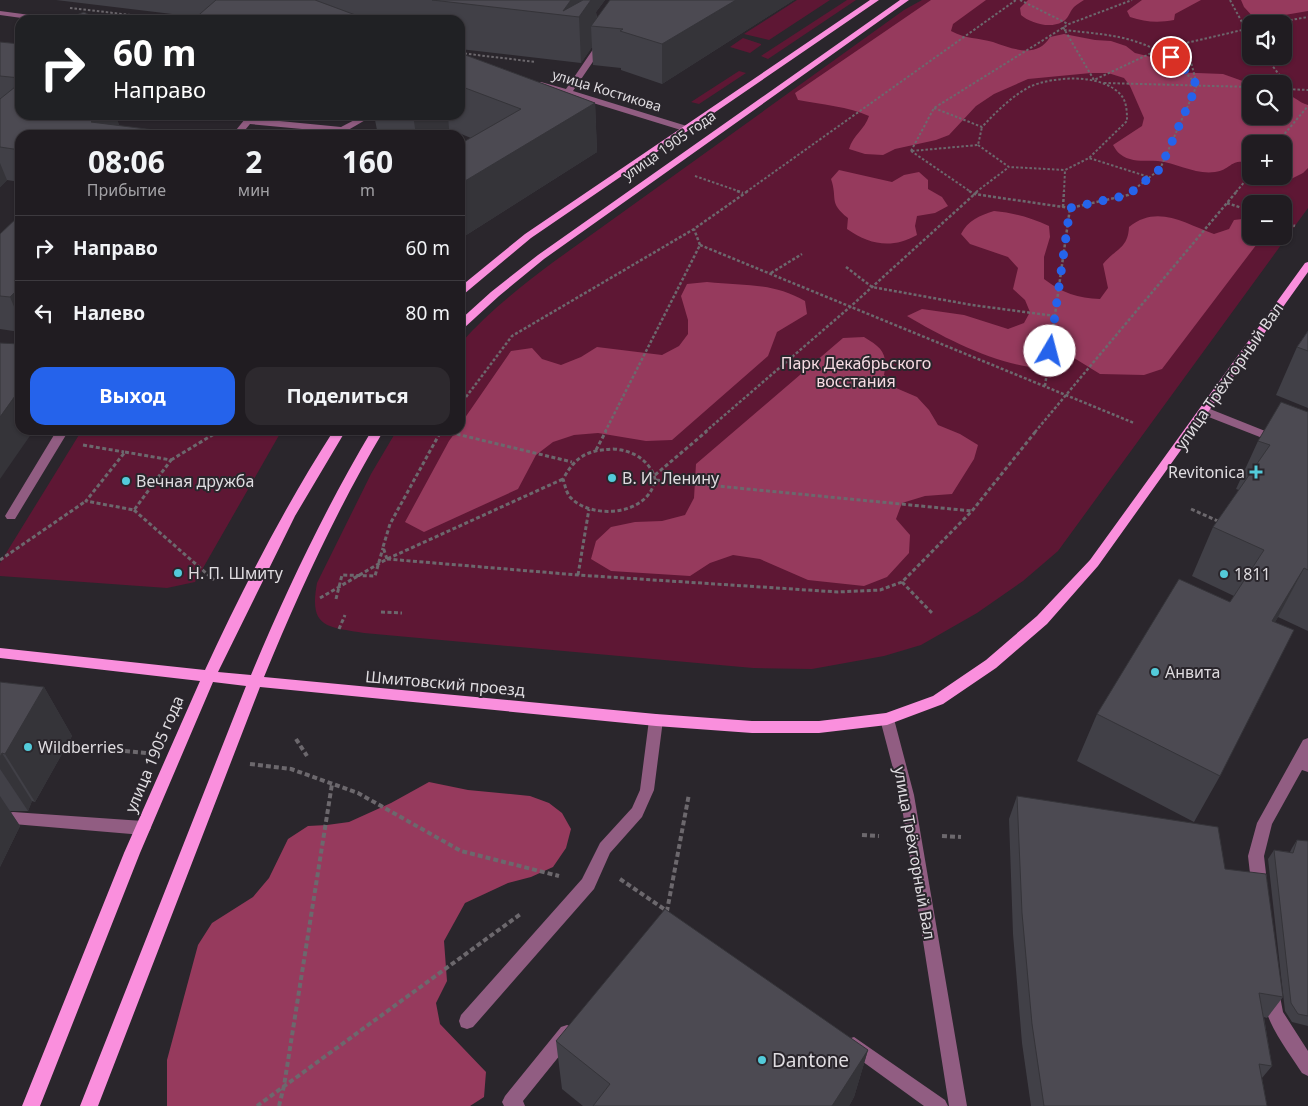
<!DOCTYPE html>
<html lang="ru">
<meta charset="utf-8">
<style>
:root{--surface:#201c21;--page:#2d292e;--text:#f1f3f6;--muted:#a2a1a5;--line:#3d3a3f;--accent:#2563eb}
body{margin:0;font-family:"Noto Sans",sans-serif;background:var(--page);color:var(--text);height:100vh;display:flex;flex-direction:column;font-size:19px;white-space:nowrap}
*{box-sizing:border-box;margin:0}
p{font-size:16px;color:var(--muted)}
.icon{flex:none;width:28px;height:28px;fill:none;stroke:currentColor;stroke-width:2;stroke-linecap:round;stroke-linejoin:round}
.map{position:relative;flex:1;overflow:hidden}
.panel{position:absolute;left:15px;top:130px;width:450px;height:305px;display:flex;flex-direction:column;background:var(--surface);border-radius:15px;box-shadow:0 1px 4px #0004,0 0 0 1px var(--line)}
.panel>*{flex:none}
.guide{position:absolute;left:15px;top:15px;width:450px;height:105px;border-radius:15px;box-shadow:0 1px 4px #0004,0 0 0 1px var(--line);background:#202124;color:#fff;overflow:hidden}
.controls{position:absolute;left:1242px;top:15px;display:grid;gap:10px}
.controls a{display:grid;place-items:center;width:50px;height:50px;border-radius:10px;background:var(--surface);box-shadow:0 1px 4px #0004,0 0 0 1px var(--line);font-size:25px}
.pin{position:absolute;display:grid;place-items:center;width:42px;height:42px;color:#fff;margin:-21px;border:2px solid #fff;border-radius:50%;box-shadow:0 1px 5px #0007}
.me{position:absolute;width:55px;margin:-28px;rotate:8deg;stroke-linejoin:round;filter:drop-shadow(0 0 4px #0008)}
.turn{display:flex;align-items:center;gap:18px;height:105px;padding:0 15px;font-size:22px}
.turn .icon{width:65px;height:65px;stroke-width:2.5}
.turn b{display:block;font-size:35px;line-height:42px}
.eta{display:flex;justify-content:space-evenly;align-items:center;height:85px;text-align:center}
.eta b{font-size:30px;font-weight:700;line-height:35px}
.cta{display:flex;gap:10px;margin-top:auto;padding:10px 15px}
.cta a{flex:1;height:58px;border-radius:15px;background:var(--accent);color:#fff;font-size:20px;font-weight:700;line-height:58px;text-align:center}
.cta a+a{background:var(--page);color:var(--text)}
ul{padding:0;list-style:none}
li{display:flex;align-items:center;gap:15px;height:65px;padding:0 15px;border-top:1px solid var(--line)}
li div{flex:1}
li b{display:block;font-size:19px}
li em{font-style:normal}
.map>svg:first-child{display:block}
.green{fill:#5e1734;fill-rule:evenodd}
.forest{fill:#963a5d}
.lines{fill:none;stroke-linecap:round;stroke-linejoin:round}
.path-far3{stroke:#6c686d;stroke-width:2;stroke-dasharray:2.5 2;stroke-linecap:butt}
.path-far2{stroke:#6c686d;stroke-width:2.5;stroke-dasharray:3 2;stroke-linecap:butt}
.path-far1{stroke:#6c686d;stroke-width:3;stroke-dasharray:4 2.5;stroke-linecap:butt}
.path{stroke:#6c686d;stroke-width:4;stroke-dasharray:5 3;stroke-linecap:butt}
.minor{fill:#915d82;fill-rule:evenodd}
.major{fill:#fa8fdd;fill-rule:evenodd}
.wall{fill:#414047}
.shaded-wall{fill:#353439}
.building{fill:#4c4a52;stroke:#353439}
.route{stroke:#2563eb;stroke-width:9;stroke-dasharray:0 16.2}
.poi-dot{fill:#53cbda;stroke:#2a262c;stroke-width:2}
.labels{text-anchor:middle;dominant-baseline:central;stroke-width:4;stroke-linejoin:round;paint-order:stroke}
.far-street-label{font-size:14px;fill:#dfdce0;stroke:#2a262c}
.park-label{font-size:16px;fill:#f7dce3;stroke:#2a262c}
.street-label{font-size:16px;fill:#dfdce0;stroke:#2a262c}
.poi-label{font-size:16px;fill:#dfdce0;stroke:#2a262c;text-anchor:start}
.near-poi-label{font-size:19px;fill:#dfdce0;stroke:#2a262c;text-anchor:start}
</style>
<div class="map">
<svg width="1308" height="1106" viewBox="0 0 1308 1106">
<rect width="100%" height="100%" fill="#2a262c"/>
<path class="green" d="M797 0H830L769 40 744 34Z
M847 0H856L768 59 761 56Z
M922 0H1308V208L1058 551 1023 581 977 613 921 645 884 656 812 669 753 668 364 633C325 627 309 627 317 583L371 474 397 430H460V344C487 313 519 288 552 263L904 10ZM1251 24H1284V56H1251ZM1251 84H1284V116H1251ZM1251 144H1284V176H1251ZM1251 204H1284V236H1251Z
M743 38 761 44V45L750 53 730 47Z
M739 71 746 73 699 104 691 102Z
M82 430H282L195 582 167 588 0 576V563Z"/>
<path class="forest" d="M931 0H986L953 24 951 31C965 39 979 38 993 42 1013 49 1037 59 1050 37L1064 34 1095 40 1111 41 1126 46 1135 53 1151 57 1171 72 1223 74 1251 84V116H1284V92C1292 95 1298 102 1308 105V168L1303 173 1291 179 1284 175V144H1251V163C1229 158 1233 169 1215 172 1196 175 1177 163 1158 161 1145 160 1131 163 1120 154 1117 152 1115 148 1113 145L1142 126 1144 118 1130 86 1124 78 1108 73H1091L1028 79 994 94 976 106 949 135 936 140 895 149 883 155 865 154 849 149C853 135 865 129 869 116 850 107 820 104 798 100L795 93Z
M1028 0H1084C1081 2 1077 4 1074 7 1069 12 1069 19 1062 22 1050 29 1030 23 1021 15L1020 8Z
M1142 0H1201L1175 14 1174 20C1158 23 1145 22 1130 17L1127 11Z
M1241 0H1308V11L1256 20 1244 7Z
M839 170 892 182 904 175 919 172 928 180V189L942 197 948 206 935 213 917 216 915 226 917 235C892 249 870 245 847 229L848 218C828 202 838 199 831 179Z
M994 211C1014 213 1030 217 1049 226L1050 237 1044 257V279C1062 293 1078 298 1100 299L1108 288 1103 264C1115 249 1128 249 1129 227 1158 204 1185 224 1214 234L1229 229 1234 220 1251 218V236H1263L1162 369 1144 375 1100 374 1066 353 1048 357 1038 368C995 364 944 338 907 316L922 309 964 315 1008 329 1024 323 1030 312 1025 300 1013 289 1018 268 1008 257 970 244 961 234C968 220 979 216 994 211Z
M707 282C743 286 772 282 805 301L807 314 777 332 768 356 672 440 646 441 598 433 574 435 553 442 536 455 518 489 424 532 405 522 449 441 457 430H460V425L511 351 532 348 542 359 561 365 581 357 597 347 662 355 679 346 688 334V320L681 296 687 284Z
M864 337C882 348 888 353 884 375L896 388 917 397 929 410 938 425 960 434 978 445 974 459 952 494 925 496 902 503 896 519 910 535 909 553 887 577 864 586 808 580 760 559 733 555 710 563 690 576 611 571 591 559 596 541 611 527 635 522 662 521 685 515 694 498 696 464 843 338Z
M429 782 468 790 530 796 549 803 562 813 571 829 566 848 553 867 531 877 508 883 465 903 444 941 447 981 436 1003 440 1024 486 1072 484 1097 470 1106H167V1060L198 945 212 923 253 897 269 878 288 839 308 826 327 825 349 822 391 803Z"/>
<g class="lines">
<path class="path-far3" d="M1020 0 1068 24
M1230 0 1251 39
M70 8 175 20
M1268 24 1308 17
M1063 27 1094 80 1160 49 1251 28
M1064 30C1120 36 1156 37 1195 83
M460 53 536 62
M1265 56 1290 89
M1104 83 1251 87
M1284 89 1308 90
M934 108 982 127C996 112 1011 97 1029 87 1053 76 1102 73 1121 95 1127 102 1127 113 1127 121L1089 158
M1276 144 1308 106
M978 145 1009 167 1065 170
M911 151 971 192
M911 151 934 108 1069 24 1132 0
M912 151 978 145 982 127
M695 176 741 192
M746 192 1016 0
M976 192 1009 167
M1064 192 1065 170 1089 158 1149 177
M1131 192 1160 169 1197 85 1186 43
M1236 192 1251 174"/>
<path class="path-far2" d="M737 191 743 193
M969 191 974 194 1070 208 1128 195 1133 191
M1227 203 1251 211
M1063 207 1064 191
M1284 222 1295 226
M700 245 1134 423
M846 267 872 287 972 305 1055 316
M771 273 802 254
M1045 386 1070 208
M460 405 512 336 694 229 748 191
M442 430 449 432
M217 432 220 430
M440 432 441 430
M605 432 700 245 694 229
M705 432 850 307 978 191
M1035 432 1237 191"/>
<path class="path-far1" d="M444 431 572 462
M83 445 124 452
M613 449C632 450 650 460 655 479 650 515 592 521 570 497 566 492 565 485 563 479 576 456 587 450 613 449Z
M596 450 606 431
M125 452 171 460 134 510 86 501Z
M171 460 219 431
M655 475 707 431
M656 480 972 511
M1191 509 1220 522
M134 510 214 580
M387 559 578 575 838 592 880 590 902 582 972 511 1036 431
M387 559 383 547 390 524 441 431
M0 560 86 501
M578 575 589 509
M902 582 932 613
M320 598 387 559 563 479
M336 599 342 575 375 576 383 548
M381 612 402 613
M339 629 345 615"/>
<path class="path" d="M296 739 307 756
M125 751 146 753
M250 764 291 769 358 793 461 851 559 876
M862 835 879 836
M942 836 961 837
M620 879 667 911 689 794
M257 1106 522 913
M279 1106 284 1086 332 784"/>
<path class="minor" d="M0 11 53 18 57 20H36L0 15Z
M598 42 605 44 573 91 690 127V131H684L538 86V82H541L566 89Z
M364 115H374L343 133 344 135H335L334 132 250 124 241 135H232L245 119 248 118 341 127Z
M1205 407 1308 448V456L1201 414 1199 411 1201 408Z
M57 430H69L15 519H7L5 516Z
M887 713 892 715 894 719 914 795 967 1106H949L900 795 880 719 882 715Z
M656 714 661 716 663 720 654 790 642 817 610 853 594 889 473 1027 467 1029 461 1027 459 1021 461 1015 582 879 600 843 632 808 640 790 649 720 651 716Z
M1308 738V772L1302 770 1272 824 1264 856 1268 891 1266 896 1260 898 1254 896 1252 891 1248 856 1257 823 1303 740Z
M13 812 143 821 148 823 151 828 148 833 143 835 13 824 8 823 5 818 8 813Z
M1272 984 1278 986 1283 1012 1308 1051V1076L1302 1073C1289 1052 1255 1011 1266 986Z
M567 1025 573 1027 576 1033 573 1039 523 1101 525 1106H504L502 1102 505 1096 561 1027Z
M854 1037 945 1100 948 1106H924L848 1051 845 1045 848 1039Z"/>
<path class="major" d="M870 0H879L531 238 464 294 460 295V287L525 234Z
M900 0H909L544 259 499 296 464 328 460 329V320L491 292 538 255Z
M1308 262V272L1098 566 1047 624 996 668 943 704 887 725 819 733H752L656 726 260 687 98 1106H80L246 686 213 682 140 853 40 1106H22L124 853 200 681 0 658V648L205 670C243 588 285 506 334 430H346L295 516 218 672 251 675C286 591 325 509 372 430H384C337 509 299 592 264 677L656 714 752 721H819L886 713 933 696 986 660 1037 616 1090 560 1305 263Z"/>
</g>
<path class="wall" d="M56 0H605L596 12 597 18 610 0H794L662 84 621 70V68L593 65 592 47 581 63 460 49V20H193L197 17Z
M0 42 20 44V115H116L119 126 20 135V182L7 180 0 187Z
M460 53 595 103 597 152 460 239V144L471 138 449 129 439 135H388L377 130 374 115H460Z
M20 215V332L0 329V234Z
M1308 331V408L1276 395 1297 347Z
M1308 412V631L1278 617 1275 622 1220 776 1194 822 1077 761 1097 714 1230 602 1234 596 1192 576 1213 527 1239 490 1236 489 1258 441Z
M0 682 44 687 72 736 35 802 32 801 28 811H10L20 826 0 867Z
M1017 796 1225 869 1283 997 1267 1018 1264 1017 1272 1066 1262 1078 1267 1106H1031L1022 1043 1013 934 1009 819Z
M1297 840 1308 841V1026L1292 1022 1285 1011 1268 859 1274 850 1290 852 1292 848Z
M556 1041 868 1050 854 1097 849 1106H583L562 1089Z"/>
<path class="shaded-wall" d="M571 0H605L596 12 597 26H591L592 47 581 63 579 17 563 11Z
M736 0H794L662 84V44Z
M595 103 597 152 460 239V184Z
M78 115H116L122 135H95Z
M413 115H448L449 129 439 135H416Z
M0 163 7 180 0 187Z
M20 287V321L10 297Z
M20 389V430H34L0 479V417Z
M1304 568 1278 617 1247 669 1272 621Z
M44 687 72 736 35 802 5 754Z
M2 753 32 801 28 811 0 769V757Z
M0 796 20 826 0 867Z
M868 1050 854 1097 849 1106H832Z"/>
<path class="building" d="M216 0H315L369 20H193Z
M432 0H571L563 11 583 0H591L579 17Z
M610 0H736L662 44 620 31 623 29 591 26Z
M84 12 98 20H64Z
M0 42 20 44V78L0 76Z
M460 53 595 103 460 184V144L521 109 460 86Z
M20 83V115H98L91 122 178 133 176 135H20V150L0 147V99Z
M20 215V287L10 297 0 296V234Z
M1308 331V351L1297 347Z
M0 343 20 344V389L0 417Z
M1281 402 1308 412V570L1304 568 1272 621 1294 630 1220 776 1097 714 1179 579 1230 602 1264 550 1213 527 1270 445 1258 441Z
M0 682 44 687 5 754 2 753 0 757Z
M1017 796 1218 827 1225 869 1266 874 1283 997 1259 993 1272 1066 1259 1064 1267 1106H1044L1032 1024 1022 913Z
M1297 840 1308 841V1016L1298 1014 1291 1003 1274 850 1293 853Z
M665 909 868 1050 832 1106H593L610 1084 556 1041Z"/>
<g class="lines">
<path class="route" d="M1050 351 1070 208 1128 195 1160 169 1197 85 1182 66 1171 57"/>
</g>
<g class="poi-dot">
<path d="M1253.5 464.5h5v5h5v5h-5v5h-5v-5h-5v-5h5z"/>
<circle cx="612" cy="478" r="5"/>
<circle cx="126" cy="481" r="5"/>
<circle cx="178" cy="573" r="5"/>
<circle cx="1224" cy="574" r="5"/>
<circle cx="1155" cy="672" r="5"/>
<circle cx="28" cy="747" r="5"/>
<circle cx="762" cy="1060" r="5"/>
</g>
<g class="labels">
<g class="far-street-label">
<text transform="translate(607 90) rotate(17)">улица Костикова</text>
<text transform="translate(669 145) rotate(-35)">улица 1905 года</text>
</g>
<g class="park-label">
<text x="856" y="363">Парк Декабрьского<tspan x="856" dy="18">восстания</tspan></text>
</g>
<g class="street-label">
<text transform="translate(1229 376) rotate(-55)">улица Трёхгорный Вал</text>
<text transform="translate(445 683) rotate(5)">Шмитовский проезд</text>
<text transform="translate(154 754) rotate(-67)">улица 1905 года</text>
<text transform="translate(915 853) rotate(80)">улица Трёхгорный Вал</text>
</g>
<g class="poi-label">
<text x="1245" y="472" text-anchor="end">Revitonica</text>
<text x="622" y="478">В. И. Ленину</text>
<text x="136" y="481">Вечная дружба</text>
<text x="188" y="573">Н. П. Шмиту</text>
<text x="1234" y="574">1811</text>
<text x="1165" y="672">Анвита</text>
<text x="38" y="747">Wildberries</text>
</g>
<g class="near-poi-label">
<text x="772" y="1060">Dantone</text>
</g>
</g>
</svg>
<div class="controls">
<a><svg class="icon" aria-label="sound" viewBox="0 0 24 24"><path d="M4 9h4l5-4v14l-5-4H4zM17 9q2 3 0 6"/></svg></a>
<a><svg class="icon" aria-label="search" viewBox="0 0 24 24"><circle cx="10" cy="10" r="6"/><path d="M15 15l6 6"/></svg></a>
<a>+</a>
<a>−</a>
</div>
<div class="pin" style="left:1171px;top:57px;background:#d93025"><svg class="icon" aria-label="arrive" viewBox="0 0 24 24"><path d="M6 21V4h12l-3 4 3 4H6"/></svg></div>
<svg class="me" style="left:1050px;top:351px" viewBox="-20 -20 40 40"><circle r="19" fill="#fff"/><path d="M0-13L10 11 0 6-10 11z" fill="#2563eb"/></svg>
<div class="guide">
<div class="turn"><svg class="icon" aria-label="right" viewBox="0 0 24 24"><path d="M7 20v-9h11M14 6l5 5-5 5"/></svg><div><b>60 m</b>Направо</div></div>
</div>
<section class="panel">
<div class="eta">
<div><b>08:06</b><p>Прибытие</p></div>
<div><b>2</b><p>мин</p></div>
<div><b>160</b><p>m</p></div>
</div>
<ul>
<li><svg class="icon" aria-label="right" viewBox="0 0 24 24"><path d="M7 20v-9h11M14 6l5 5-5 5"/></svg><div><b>Направо</b></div><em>60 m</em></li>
<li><svg class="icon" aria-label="left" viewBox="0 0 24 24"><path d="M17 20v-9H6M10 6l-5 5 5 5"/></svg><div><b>Налево</b></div><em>80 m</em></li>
</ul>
<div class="cta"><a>Выход</a><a>Поделиться</a></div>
</section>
</div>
